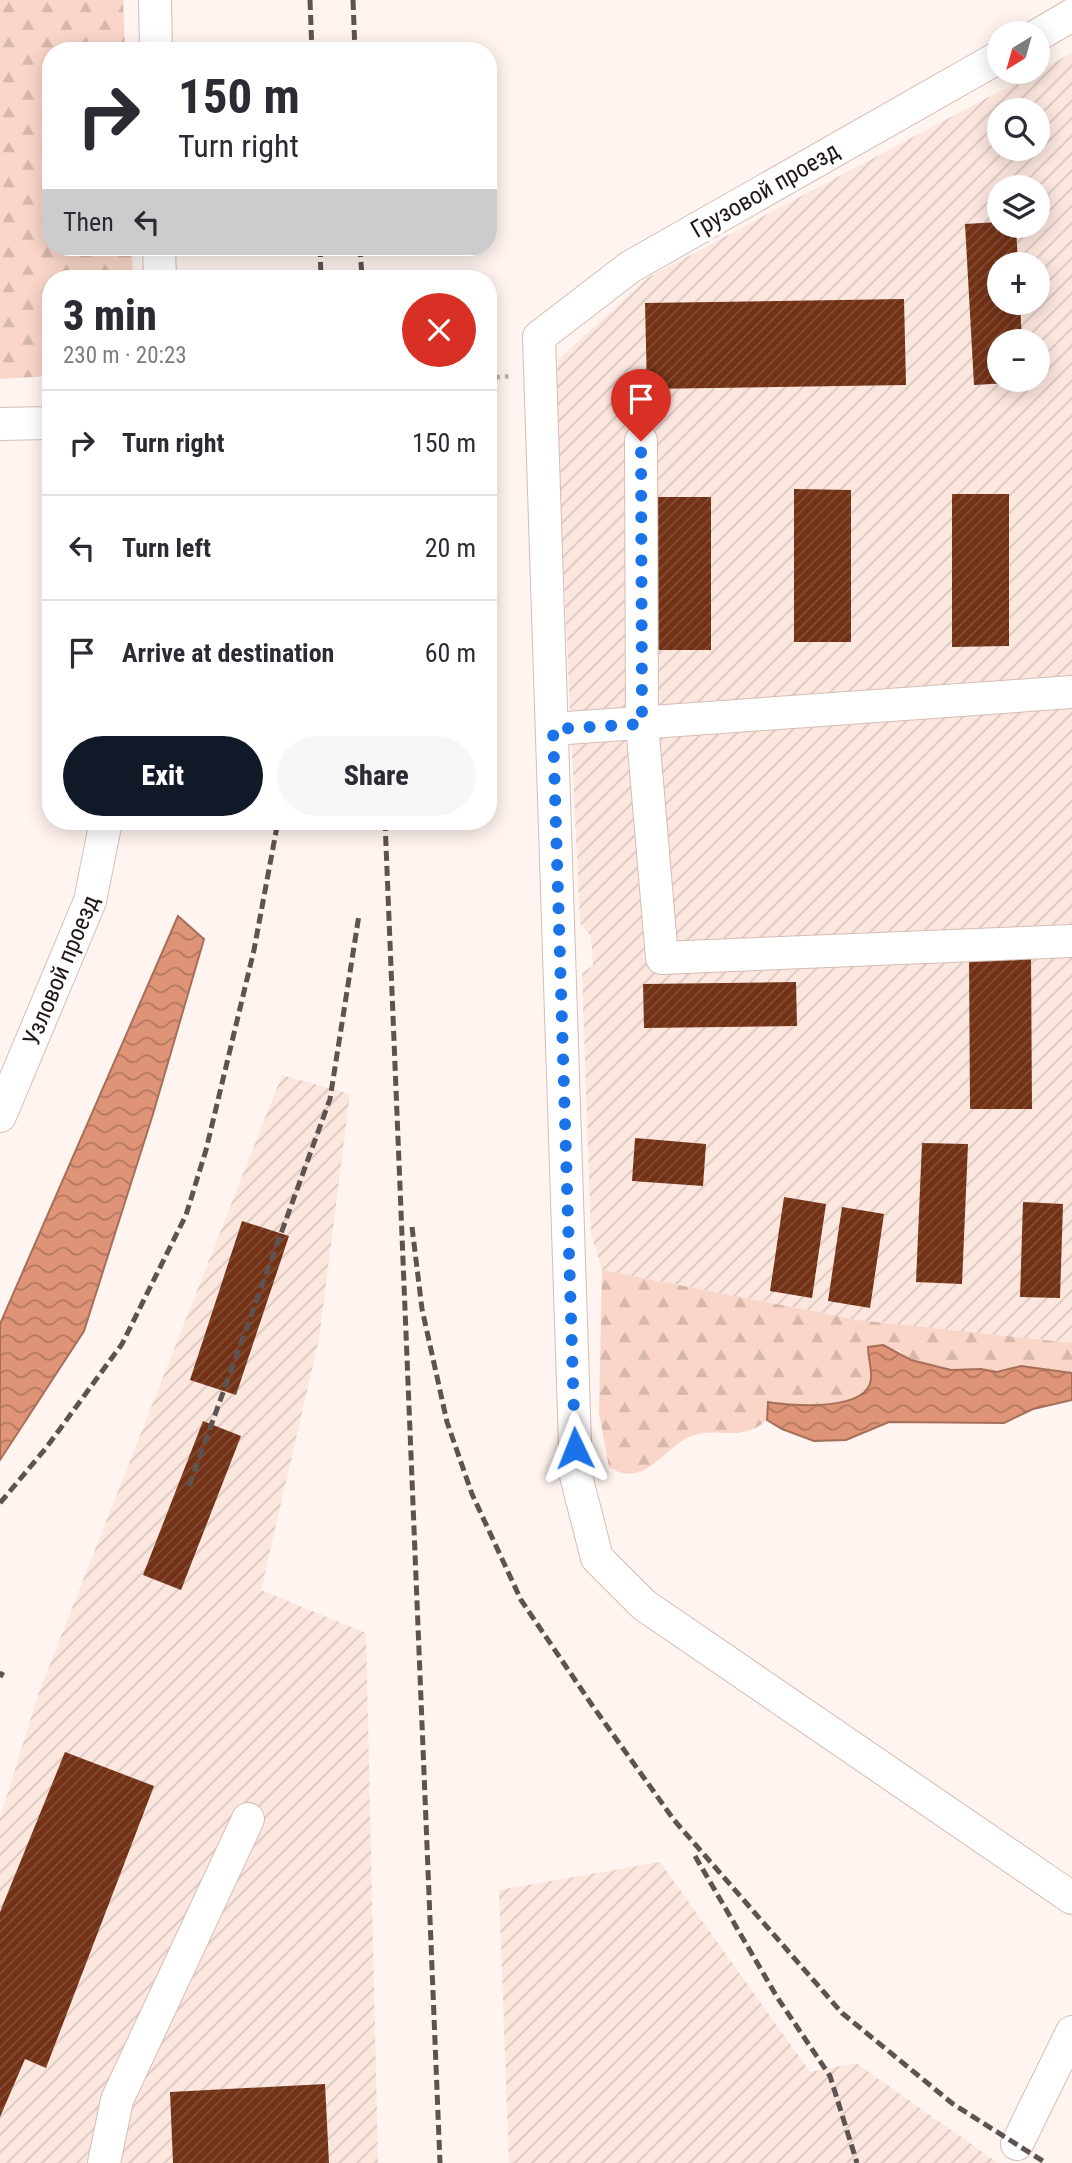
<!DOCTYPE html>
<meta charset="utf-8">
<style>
:root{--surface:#fff;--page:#f7f7f7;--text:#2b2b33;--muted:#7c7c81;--line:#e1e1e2;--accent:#111827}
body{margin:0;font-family:"Roboto Condensed",sans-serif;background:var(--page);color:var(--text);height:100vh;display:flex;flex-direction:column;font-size:26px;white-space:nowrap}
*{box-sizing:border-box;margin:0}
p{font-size:23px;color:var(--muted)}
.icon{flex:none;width:38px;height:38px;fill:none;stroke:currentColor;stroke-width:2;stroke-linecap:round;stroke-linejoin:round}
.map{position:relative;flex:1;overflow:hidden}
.sheet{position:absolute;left:42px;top:270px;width:455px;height:560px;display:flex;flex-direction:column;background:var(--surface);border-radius:28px;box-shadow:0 4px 18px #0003}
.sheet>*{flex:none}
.top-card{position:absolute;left:42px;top:42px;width:455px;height:214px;border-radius:28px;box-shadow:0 4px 18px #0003;background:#fff;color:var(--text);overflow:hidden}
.needle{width:46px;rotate:217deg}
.tools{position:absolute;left:987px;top:21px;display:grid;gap:14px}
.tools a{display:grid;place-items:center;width:63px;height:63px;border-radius:50%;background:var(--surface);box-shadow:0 4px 18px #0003;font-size:35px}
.pin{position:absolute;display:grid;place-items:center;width:60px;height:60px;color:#fff;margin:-72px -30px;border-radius:50% 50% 50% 0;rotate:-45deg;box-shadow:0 0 7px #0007}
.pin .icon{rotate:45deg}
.me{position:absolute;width:77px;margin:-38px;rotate:358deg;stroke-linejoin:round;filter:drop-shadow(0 0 5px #0008)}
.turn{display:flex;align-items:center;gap:24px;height:147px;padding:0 21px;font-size:32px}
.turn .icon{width:91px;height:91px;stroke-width:2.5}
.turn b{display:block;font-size:49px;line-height:60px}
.then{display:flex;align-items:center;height:66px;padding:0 21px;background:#0003;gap:14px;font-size:26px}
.round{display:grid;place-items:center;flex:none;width:74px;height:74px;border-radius:37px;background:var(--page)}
.head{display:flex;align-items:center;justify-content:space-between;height:119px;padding:0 21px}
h1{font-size:42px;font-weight:800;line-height:52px}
.action{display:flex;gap:14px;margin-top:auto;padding:14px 21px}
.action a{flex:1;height:80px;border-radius:42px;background:var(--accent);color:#fff;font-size:28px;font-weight:800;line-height:80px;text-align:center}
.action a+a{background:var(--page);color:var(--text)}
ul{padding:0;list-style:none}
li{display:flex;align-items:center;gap:21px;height:105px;padding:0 21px;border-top:2px solid var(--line)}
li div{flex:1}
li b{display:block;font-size:26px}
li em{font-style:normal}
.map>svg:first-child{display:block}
.industrial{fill:url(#industrial-furrows);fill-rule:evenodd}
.forest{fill:url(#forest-firs)}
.water{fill:url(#water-waves);stroke:#a66f5a;stroke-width:2}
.building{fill:url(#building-hatch)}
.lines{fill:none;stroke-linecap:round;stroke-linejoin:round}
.minor-casing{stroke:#d6bdb4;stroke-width:34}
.path{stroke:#b9afab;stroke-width:4.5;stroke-dasharray:3.5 5;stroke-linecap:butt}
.minor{stroke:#fff;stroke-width:32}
.rail{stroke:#5d5350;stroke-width:5;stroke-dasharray:10 5;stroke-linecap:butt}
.route{stroke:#1a73e8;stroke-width:12;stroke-dasharray:0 21.6}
.labels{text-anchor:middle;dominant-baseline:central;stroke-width:7;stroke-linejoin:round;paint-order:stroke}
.street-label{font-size:24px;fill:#221916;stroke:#fff}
</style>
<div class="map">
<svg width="1072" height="2163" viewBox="0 0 1072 2163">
<defs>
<pattern id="industrial-furrows" width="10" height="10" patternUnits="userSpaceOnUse" patternTransform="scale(1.75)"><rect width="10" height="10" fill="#fce7df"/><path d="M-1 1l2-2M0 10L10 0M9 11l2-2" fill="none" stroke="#d8c6bf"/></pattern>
<pattern id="forest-firs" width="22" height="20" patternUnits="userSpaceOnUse" patternTransform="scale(1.75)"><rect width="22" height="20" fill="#f9d6c8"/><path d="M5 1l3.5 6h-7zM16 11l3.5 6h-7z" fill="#d5b7ab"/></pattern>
<pattern id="water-waves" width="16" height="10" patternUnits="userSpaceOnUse" patternTransform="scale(1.75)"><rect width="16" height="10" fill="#df9477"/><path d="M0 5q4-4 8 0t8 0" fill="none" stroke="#b47861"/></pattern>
<pattern id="building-hatch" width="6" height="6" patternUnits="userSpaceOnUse" patternTransform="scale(1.75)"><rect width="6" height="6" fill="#733216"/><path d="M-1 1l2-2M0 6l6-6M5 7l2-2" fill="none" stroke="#824d37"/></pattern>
</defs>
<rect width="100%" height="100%" fill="#fff4f0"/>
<path class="industrial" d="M1072 53V1343L858 1320 602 1270 591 1233 582 973 593 966 591 936 580 923 555 385 559 359 647 278ZM999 110H1038V149H999ZM999 187H1038V226H999ZM999 264H1038V303H999ZM999 341H1038V380H999Z
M282 1075 350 1094 319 1339 261 1590 366 1633 378 2163H0V1818L39 1692Z
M660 1862 810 2072 856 2063 998 2163H509L499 1890Z"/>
<path class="forest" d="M0 0H123L125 51H51V247H132L133 278H51V376L0 379Z
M602 1270 858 1320 1072 1343V1373L1021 1366 997 1372 981 1369 951 1370 911 1360 898 1350 868 1347C868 1357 872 1370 871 1380 867 1412 791 1406 768 1402L767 1420C739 1444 717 1425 689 1437 665 1447 644 1490 609 1467L599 1413Z"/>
<path class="water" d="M178 916 204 939 153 1114 84 1331 0 1460V1324Z
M883 1345 911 1360 951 1370 981 1369 997 1372 1021 1366 1072 1373V1400L1033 1409 1004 1423 889 1422 846 1440 814 1441 782 1429 767 1420 768 1402C791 1406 868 1412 871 1379 872 1369 868 1357 868 1347Z"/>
<path class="building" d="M999 222V226H1016L1018 264H999V303H1020L1022 341H999V380H1024L1025 382 974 385 965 224Z
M904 299 906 385 647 389 645 303Z
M794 489 851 490V642H794Z
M952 494H1009V646L952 647Z
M654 497H711V650H654Z
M1031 955 1032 1109H970L969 956Z
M796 982 797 1026 644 1028 643 984Z
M635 1138 706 1144 703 1186 632 1181Z
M922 1143 968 1144 962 1284 916 1282Z
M784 1197 826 1204 812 1298 770 1291Z
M1023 1202 1063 1204 1060 1298 1020 1297Z
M842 1207 884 1214 870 1308 828 1301Z
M242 1221 289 1236 236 1395 190 1380Z
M203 1421 241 1436 181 1590 143 1575Z
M65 1752 154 1786 46 2068 25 2059 0 2117V1912Z
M325 2084 329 2163H173L170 2092Z"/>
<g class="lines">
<g class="minor-casing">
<g id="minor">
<path d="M155 0 156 51"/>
<path d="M1038 35 1072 15"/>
<path d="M999 57 630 267 539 337 576 1476 597 1558 644 1605 1072 1898"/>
<path d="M159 247 160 278"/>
<path d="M0 424 51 423"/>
<path d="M641 441 642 724 662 958 1072 941"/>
<path d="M553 729 1072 692"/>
<path id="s1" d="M0 1116 90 901 106 821"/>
<path d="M1017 2144 1072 2032"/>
<path d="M104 2163 117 2100 248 1819"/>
</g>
</g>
<path class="path" d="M488 378 511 376"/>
<use href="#minor" class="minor"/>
<path class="rail" d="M310 0 312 51
M353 0 355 51
M320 247 321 278
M360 247 362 278
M385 821 440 2163
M412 1227 422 1309 447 1422 472 1494 521 1600 592 1705 674 1820 842 2013 953 2104 1046 2163
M189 1486 330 1099 359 915
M0 1503 46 1448 122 1344 186 1215 206 1150 254 950 278 821
M0 1677 3 1672
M695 1856 777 1997 830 2076 857 2163"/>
</g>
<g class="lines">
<path class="route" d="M575 1448 553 729 642 724 641 441"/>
</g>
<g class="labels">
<g class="street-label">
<text transform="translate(765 190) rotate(-30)">Грузовой проезд</text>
<text stroke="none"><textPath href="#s1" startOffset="158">Узловой проезд</textPath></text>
</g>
</g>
</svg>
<div class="tools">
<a><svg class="needle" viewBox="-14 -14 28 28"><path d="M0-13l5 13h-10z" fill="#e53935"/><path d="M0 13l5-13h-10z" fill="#7c7c81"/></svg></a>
<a><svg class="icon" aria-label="search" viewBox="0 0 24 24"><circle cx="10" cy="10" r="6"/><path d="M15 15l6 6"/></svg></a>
<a><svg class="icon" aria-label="layers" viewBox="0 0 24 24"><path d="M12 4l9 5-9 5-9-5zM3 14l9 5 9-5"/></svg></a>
<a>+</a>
<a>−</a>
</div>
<div class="pin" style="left:641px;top:441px;background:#d93025"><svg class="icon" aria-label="arrive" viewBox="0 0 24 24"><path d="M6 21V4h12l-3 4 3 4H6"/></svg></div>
<svg class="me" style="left:575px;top:1448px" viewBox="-20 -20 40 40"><path d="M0-17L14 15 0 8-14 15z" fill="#1a73e8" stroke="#fff" stroke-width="4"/></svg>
<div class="top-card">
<div class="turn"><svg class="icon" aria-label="right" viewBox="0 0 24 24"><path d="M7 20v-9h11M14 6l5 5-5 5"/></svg><div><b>150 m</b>Turn right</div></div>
<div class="then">Then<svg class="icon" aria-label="left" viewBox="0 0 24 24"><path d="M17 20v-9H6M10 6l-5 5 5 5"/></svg></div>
</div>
<section class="sheet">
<div class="head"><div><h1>3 min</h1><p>230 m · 20:23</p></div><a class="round" style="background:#d93025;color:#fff"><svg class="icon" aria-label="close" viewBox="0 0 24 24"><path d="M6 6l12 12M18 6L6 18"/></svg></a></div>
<ul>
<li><svg class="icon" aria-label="right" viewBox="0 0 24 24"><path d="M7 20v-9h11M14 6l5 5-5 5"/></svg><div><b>Turn right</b></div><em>150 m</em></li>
<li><svg class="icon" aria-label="left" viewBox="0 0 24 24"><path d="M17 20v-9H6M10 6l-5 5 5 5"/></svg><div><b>Turn left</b></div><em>20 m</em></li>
<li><svg class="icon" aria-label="arrive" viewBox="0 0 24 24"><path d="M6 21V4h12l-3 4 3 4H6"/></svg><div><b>Arrive at destination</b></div><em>60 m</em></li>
</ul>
<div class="action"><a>Exit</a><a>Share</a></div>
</section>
</div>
